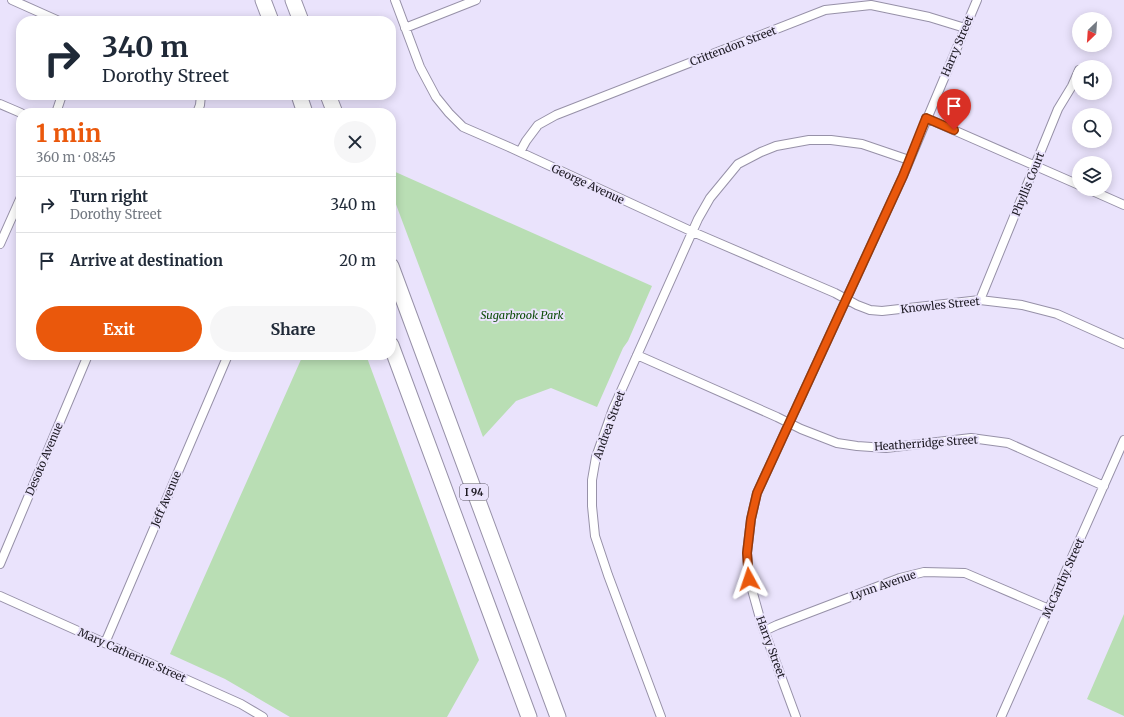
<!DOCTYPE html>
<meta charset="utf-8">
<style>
:root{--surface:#fff;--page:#f6f6f7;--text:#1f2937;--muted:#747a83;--line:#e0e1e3;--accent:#ea580c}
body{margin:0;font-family:Merriweather,serif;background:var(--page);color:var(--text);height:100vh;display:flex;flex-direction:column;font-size:15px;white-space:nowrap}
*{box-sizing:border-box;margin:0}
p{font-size:13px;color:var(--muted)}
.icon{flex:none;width:22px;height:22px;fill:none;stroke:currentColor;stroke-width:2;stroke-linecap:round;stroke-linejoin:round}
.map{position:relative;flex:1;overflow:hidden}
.side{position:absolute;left:16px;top:108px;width:380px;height:252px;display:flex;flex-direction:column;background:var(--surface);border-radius:16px;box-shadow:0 2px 10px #0003}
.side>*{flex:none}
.hud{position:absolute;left:16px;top:16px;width:380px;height:84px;border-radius:16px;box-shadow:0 2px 10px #0003;background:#fff;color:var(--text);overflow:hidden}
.needle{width:26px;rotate:205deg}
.controls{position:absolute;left:1072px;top:12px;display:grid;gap:8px}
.controls a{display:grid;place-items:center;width:40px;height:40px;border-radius:50%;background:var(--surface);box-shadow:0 2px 10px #0003;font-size:20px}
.pin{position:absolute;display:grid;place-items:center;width:34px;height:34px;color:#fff;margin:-41px -17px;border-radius:50% 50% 50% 0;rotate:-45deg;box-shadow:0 0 4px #0007}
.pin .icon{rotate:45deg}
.me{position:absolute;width:44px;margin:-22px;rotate:355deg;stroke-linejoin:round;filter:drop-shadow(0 0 3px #0008)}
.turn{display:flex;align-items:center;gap:14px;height:84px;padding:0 20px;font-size:18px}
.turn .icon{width:52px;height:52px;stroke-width:2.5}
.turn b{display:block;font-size:28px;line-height:34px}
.round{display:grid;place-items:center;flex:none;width:42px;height:42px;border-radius:21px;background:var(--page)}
.head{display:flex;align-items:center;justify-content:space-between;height:68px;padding:0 20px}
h1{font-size:24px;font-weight:700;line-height:30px;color:var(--accent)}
.primary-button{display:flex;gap:8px;margin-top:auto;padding:8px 20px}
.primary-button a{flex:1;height:46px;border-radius:24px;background:var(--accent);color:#fff;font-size:16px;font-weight:700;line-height:46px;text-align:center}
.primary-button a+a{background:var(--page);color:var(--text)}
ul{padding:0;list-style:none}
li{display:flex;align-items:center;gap:12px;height:56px;padding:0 20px;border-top:1px solid var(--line)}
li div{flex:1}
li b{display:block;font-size:15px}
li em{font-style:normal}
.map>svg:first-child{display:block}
.green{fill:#b9deb4}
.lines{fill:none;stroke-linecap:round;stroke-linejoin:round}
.minor-casing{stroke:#9791a8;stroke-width:10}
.motorway-casing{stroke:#9791a8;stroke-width:17}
.minor{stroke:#fff;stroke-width:8}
.motorway{stroke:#fff;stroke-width:15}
.route-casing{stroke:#983908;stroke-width:10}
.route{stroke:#ea580c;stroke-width:7}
.labels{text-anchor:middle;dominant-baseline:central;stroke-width:4;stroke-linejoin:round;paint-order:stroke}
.shield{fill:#eae3fc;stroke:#5a5663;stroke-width:1}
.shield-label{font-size:10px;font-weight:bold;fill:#1c1922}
.street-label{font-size:11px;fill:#1c1922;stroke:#eae3fc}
.park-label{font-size:11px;font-style:italic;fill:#0a4a04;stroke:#eae3fc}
</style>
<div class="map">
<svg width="1124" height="717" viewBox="0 0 1124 717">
<rect width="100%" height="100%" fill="#eae3fc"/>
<path class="green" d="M391 170 652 286 628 341 623 348 597 407 551 388 516 401 483 437 391 191Z
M303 355H366L479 660 447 717H290L225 679 170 654Z
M1124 614V716L1087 699Z"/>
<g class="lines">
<g class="minor-casing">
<path id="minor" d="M12 0 59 21
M395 0 420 67 436 97 449 113 463 127 509 147 693 232 835 293 857 305 870 310 882 311 980 300 1022 305 1057 314 1124 344
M405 28 476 0
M0 104 21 113
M56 113 62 95
M197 113 200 105 201 95
M926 118 1079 185
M520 152 526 141 538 125 556 115 825 10 871 5 929 17 965 28
M1088 189 1124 205
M0 244 21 197
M980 300 1058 109 1072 86 1079 70
M637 355 777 417 801 429 837 443 857 446 886 448 971 438 1008 443 1104 486
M0 564 88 355
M0 596 241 704 263 717
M764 631 777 625 900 578 924 572 965 573 1049 609
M105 643 228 355
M661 717 608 575 595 536 592 506V480L596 457 613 409 698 219 710 198 738 164 761 152 776 146 809 140H831L862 144 909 160
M796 717 761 622 749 579 747 553 751 519 757 493 903 176 977 0
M1001 717 1124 440"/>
</g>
<g class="motorway-casing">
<path id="motorway" d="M263 0 271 21
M293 0 301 21
M299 95 305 113
M328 95 335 113
M391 266 558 717
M391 345 529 717"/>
</g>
<use href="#minor" class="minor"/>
<use href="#motorway" class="motorway"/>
</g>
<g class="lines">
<g class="route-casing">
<path id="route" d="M749 579 747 553 751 519 757 493 903 176 926 118 954 130"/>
</g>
<use href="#route" class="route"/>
</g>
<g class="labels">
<rect class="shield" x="460" y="484" width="28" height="16" rx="3"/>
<g class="shield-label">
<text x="474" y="492">I 94</text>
</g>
<g class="street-label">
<text transform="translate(733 46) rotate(-21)">Crittendon Street</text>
<text transform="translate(957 46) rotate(-67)">Harry Street</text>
<text transform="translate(588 184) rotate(25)">George Avenue</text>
<text transform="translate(1028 184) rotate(-68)">Phyllis Court</text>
<text transform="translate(940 305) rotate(-6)">Knowles Street</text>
<text transform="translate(609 425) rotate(-70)">Andrea Street</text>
<text transform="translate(926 443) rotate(-4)">Heatherridge Street</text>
<text transform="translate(44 459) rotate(-67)">Desoto Avenue</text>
<text transform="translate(166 499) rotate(-67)">Jeff Avenue</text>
<text transform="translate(1063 578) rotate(-66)">McCarthy Street</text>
<text transform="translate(883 585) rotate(-19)">Lynn Avenue</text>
<text transform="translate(771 647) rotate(70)">Harry Street</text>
<text transform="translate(132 655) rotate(24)">Mary Catherine Street</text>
</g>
<g class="park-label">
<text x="522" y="315">Sugarbrook Park</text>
</g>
</g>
</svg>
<div class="controls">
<a><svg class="needle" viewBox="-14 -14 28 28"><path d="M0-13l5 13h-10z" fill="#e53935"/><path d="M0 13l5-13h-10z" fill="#747a83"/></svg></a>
<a><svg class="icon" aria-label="sound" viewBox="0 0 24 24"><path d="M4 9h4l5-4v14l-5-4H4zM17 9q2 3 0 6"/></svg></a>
<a><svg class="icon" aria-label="search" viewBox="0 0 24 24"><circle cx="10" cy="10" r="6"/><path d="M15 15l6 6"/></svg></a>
<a><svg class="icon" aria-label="layers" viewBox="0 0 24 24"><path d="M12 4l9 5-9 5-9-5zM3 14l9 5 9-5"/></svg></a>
</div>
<div class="pin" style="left:954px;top:130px;background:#d93025"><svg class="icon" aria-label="arrive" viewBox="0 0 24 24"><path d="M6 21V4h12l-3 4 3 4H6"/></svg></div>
<svg class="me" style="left:749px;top:579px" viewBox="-20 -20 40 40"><path d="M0-17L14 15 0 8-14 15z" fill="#ea580c" stroke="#fff" stroke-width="4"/></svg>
<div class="hud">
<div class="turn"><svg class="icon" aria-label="right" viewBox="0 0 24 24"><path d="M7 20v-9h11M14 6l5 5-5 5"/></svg><div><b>340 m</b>Dorothy Street</div></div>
</div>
<section class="side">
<div class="head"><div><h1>1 min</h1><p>360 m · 08:45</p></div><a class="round"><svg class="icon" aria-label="close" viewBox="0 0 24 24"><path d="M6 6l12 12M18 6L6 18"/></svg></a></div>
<ul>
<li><svg class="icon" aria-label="right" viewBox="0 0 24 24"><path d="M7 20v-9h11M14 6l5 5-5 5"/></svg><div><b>Turn right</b><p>Dorothy Street</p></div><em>340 m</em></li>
<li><svg class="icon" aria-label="arrive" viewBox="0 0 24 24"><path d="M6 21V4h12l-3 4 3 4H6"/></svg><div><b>Arrive at destination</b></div><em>20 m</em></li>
</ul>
<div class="primary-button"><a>Exit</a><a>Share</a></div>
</section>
</div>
